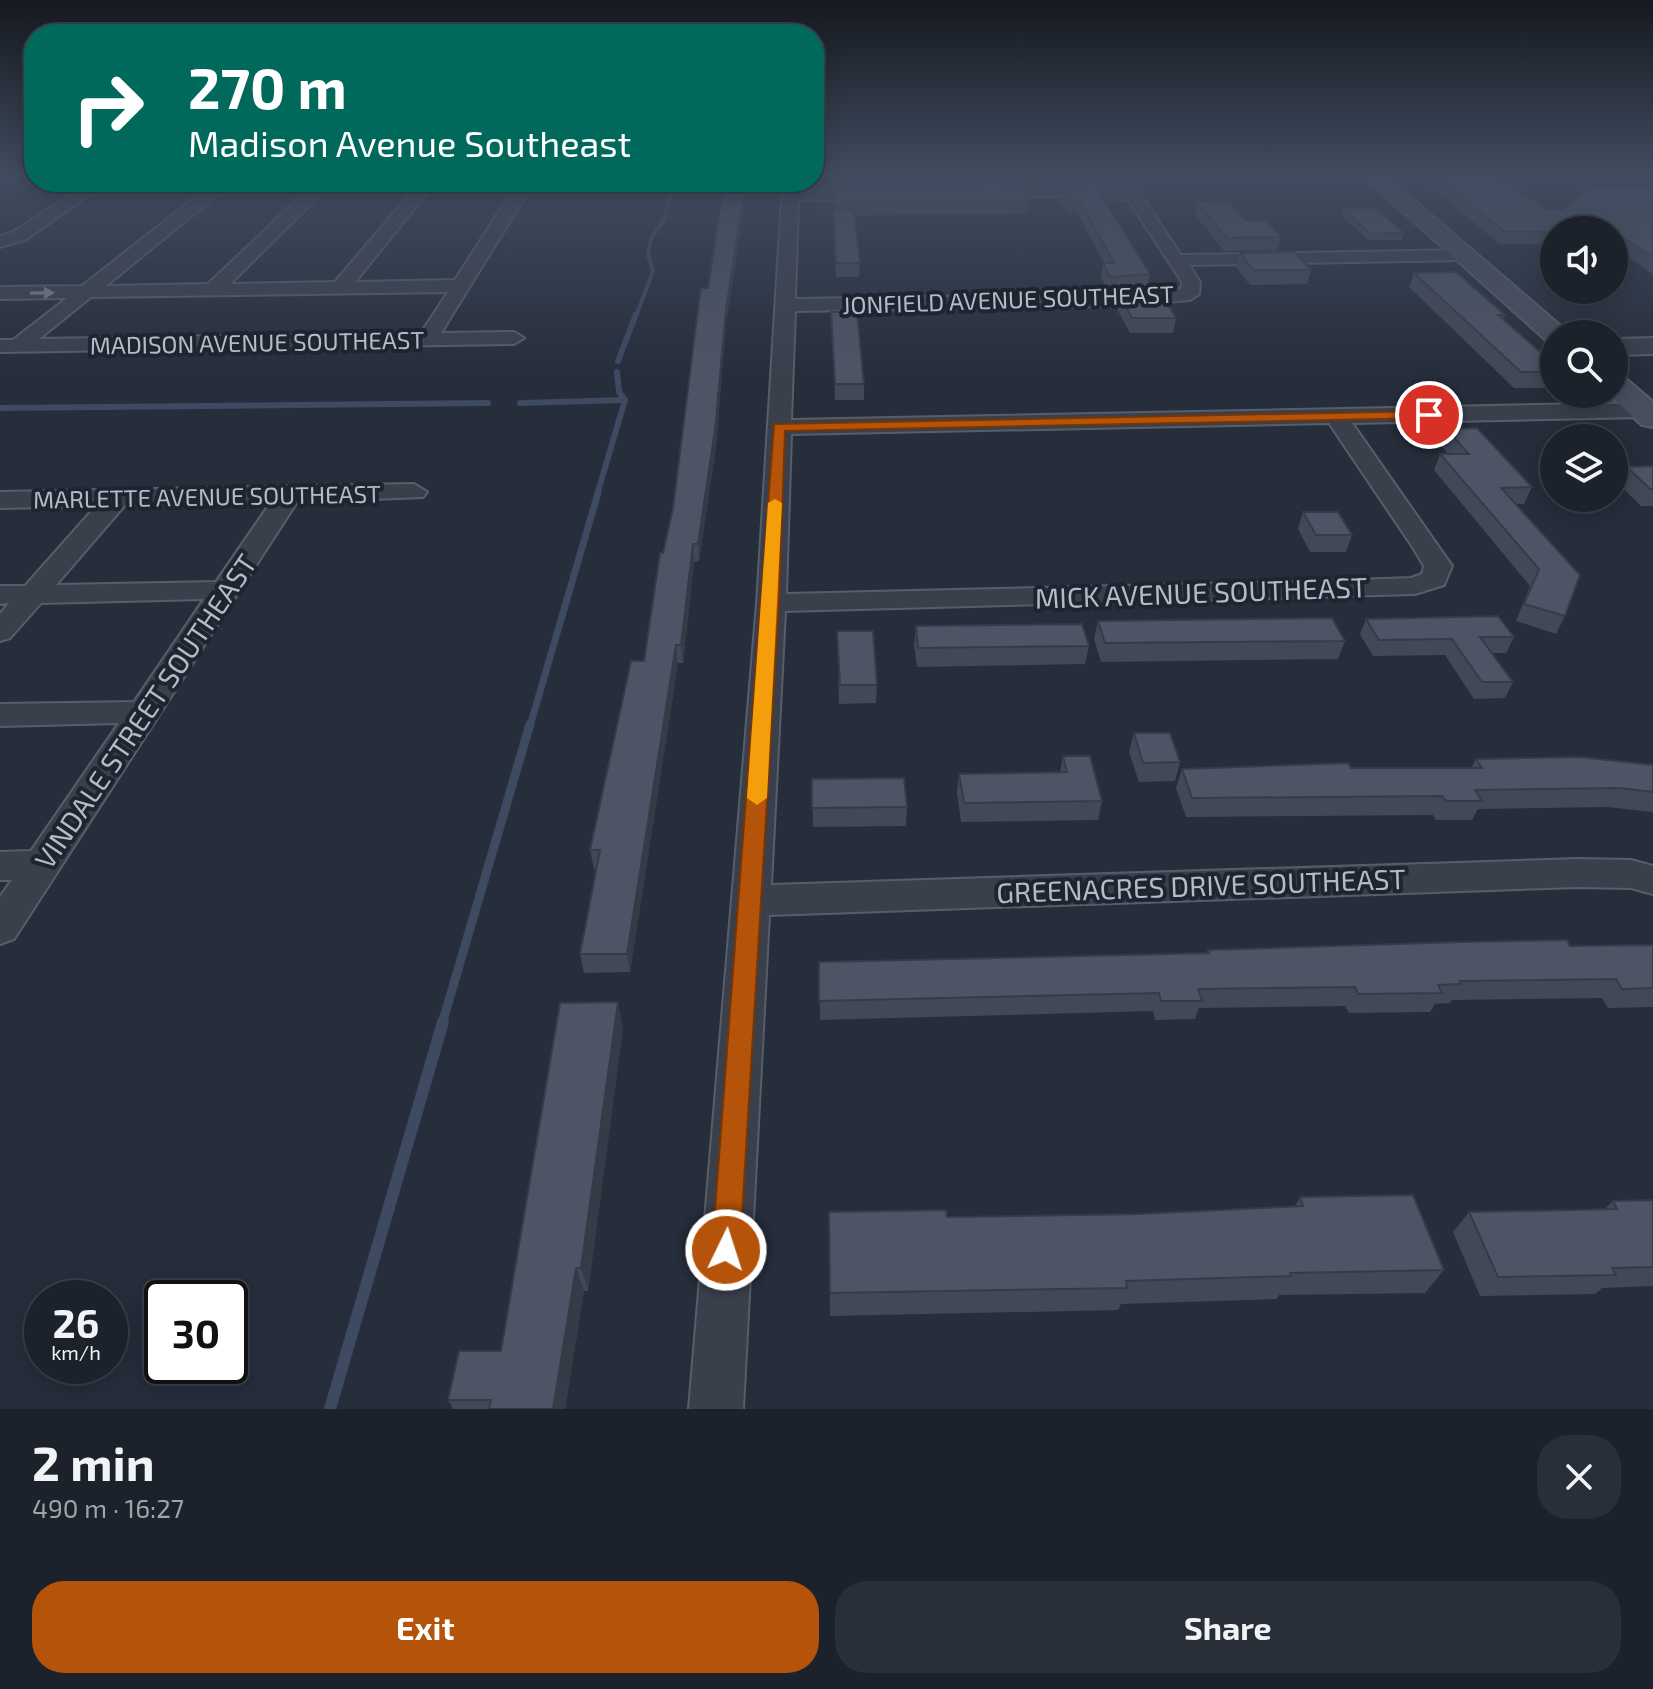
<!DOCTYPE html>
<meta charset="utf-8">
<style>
:root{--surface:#1c222c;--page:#292f38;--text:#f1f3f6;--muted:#a0a4a9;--line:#3a3f48;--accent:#b45309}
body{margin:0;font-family:"Exo 2",sans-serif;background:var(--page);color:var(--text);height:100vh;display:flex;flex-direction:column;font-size:30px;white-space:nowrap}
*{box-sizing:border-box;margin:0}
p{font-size:26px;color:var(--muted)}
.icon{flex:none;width:44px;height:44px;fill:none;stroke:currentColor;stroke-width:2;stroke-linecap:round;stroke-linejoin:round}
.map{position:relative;height:1409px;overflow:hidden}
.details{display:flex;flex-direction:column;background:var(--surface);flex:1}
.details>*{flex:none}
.hud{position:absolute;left:24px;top:24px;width:800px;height:168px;border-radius:32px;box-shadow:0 4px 20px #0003,0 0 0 2px var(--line);background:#00695c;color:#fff;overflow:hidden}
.tools{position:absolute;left:1540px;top:216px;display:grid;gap:16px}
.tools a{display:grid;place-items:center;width:88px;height:88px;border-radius:50%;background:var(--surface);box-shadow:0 4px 20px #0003,0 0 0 2px var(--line);font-size:40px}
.speed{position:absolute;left:24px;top:1280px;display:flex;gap:16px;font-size:40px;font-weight:700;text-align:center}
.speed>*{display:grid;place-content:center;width:104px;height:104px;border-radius:50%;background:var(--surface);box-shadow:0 4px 20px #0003,0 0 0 2px var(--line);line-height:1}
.speed small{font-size:20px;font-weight:400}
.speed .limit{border:4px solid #111;border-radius:12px;background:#fff;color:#111}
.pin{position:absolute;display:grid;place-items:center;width:68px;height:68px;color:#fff;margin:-34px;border:4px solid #fff;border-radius:50%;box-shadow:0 2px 8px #0007}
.me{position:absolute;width:88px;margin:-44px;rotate:4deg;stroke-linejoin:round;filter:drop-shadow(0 0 6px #0008)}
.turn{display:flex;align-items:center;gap:28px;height:168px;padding:0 32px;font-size:36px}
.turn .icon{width:104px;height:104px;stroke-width:2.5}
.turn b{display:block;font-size:56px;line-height:68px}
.round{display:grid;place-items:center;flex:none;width:84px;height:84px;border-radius:32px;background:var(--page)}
.headline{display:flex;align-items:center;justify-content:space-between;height:136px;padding:0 32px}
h1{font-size:48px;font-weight:700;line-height:60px}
.button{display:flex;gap:16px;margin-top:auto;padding:16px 32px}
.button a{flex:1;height:92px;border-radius:32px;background:var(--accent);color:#fff;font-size:32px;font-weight:700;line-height:92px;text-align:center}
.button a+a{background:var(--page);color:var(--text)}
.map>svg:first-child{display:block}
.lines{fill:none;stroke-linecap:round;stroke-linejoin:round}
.stream-far4{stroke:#3e4962;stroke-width:4}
.stream-far3{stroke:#3e4962;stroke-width:6}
.stream-far2{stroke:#3e4962;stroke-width:7}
.stream-far1{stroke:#3e4962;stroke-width:9}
.stream{stroke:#3e4962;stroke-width:12}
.minor-casing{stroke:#585d6a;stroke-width:4}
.tertiary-casing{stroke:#585d6a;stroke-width:4}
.secondary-casing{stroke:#585d6a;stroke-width:4}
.minor{fill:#3a3f4c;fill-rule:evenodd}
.tertiary{fill:#3a3f4c;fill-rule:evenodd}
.secondary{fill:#484e5e;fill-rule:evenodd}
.wall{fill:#424857}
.shaded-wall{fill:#363b47}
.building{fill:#4d5465;stroke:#363b47;stroke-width:2}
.oneway{fill:#7e8390}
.route{fill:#b45309;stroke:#753606;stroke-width:2}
.slow{fill:#f59e0b}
.labels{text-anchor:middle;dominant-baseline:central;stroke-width:8;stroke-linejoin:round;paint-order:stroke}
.far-street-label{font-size:24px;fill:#b6bac7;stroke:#1f2431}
.street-label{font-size:28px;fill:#b6bac7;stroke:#1f2431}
</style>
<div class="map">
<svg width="1653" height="1409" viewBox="0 0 1653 1409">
<rect width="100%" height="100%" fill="#262d3b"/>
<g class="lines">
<path class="stream-far4" d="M636 316 653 271 648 254 651 238 664 220 674 182"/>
<path class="stream-far3" d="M618 361 636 314
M520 403 625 400
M0 408 488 403
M597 495 625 400 619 392 617 372"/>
<path class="stream-far2" d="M530 726 598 493"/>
<path class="stream-far1" d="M442 1024 530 724"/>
<path class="stream" d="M330 1409 443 1022"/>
<g class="minor-casing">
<path id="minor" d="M90 182H108L25 240 0 247V236L13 232Z
M215 182H233L106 286 208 284 316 182H333L230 284 335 282 420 182H436L355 282 455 280 518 182H534L441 333 514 332 524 338 514 344 0 352V340H13L67 298 0 299V287L82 286ZM448 292 421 333 39 339 91 297Z
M783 182H799L798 190 877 189 885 194 877 199 798 200 795 299 1115 294 1181 289 1182 282 1129 201 1102 196H977V190L983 188 1102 186 1140 194 1181 255 1466 250 1475 255 1466 260 1189 265 1200 282 1199 294 1190 300 1115 306 795 311 791 420 1643 403 1651 405 1653 412 1643 417 1352 423 1452 566 1444 585 1415 594 785 611 771 885 1577 859 1631 860 1653 866V894L1631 888 1577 887 769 915 743 1409H689L757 603ZM1329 423 1414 549 1424 566 1422 574 1411 578 1327 581 786 594 791 434Z
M414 484 427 492 423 497 297 502 14 939 0 944V897L12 880H0V852L31 851 119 723 0 726V704L134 702 204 599 41 603 10 638 0 641V614L9 603 0 604V586H25L96 506 0 508V492ZM271 502 216 582 56 585 125 505Z"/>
</g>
<g class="tertiary-casing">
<path id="tertiary" d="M1653 338V354L1614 355V339Z"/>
</g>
<g class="secondary-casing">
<path id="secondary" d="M1363 176H1386L1570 334H1554V342L1546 340Z
M1614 375 1625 378 1653 402V427L1642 425 1608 394H1614Z"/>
</g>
<use href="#minor" class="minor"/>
<use href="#tertiary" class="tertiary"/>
<use href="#secondary" class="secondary"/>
</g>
<path class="wall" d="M833 176H1015L1014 186 834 187Z
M1048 176H1087L1086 185H1053Z
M1417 176H1497L1547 209 1563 210 1653 186V274L1614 247V230H1554V244H1500Z
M1637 176H1653V181Z
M724 182H749L726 323 716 447 699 561 694 562 683 663H678L630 972 584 973 580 954 596 869H594L590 850 644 661 663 553 673 508 708 288Z
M1097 188 1150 274 1147 289 1108 291 1101 277 1103 263H1104L1077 213H1067L1061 201 1063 189Z
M835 190 1028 201 1027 214 885 215 855 216 860 263 859 277H836L833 223V210H835Z
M1197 202 1246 221 1281 237 1278 250 1224 251 1195 215Z
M1343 208 1404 233 1402 240H1368L1341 215Z
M1240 253 1311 270 1307 284 1250 285 1236 267Z
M1414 273 1505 315 1503 319 1554 372V388H1514L1409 287Z
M1119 294 1176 318 1173 333H1130L1117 309Z
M831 312 864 384V400H835Z
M1446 429 1532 487 1524 504H1515L1565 616 1556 634 1516 621 1530 586 1434 470 1440 454H1448L1440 444Z
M1653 466V506H1641L1618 483 1627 467Z
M1303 512 1352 535 1346 552H1310L1298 529Z
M1366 619 1514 637 1506 653H1492L1513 682 1505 698 1474 699 1445 655 1373 656 1360 634Z
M1098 621 1345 641 1338 659 1101 662 1094 639Z
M916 626 1089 646 1085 664 917 667 914 645Z
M837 631 877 685 876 703 839 704Z
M1134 733 1180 762 1175 781 1139 782 1129 752Z
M1063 756 1102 801 1098 820 961 822 957 793 959 774 1060 772Z
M1476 759 1653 765V812L1607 807 1478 809 1472 820H1436L1433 815 1186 817 1176 788 1182 769 1471 768Z
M812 779 907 807 906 826 813 827Z
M1653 945V1007L1608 1008 1602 998 1452 1000 1450 1003 1435 1004 1430 1012 1349 1013 1345 1006 1199 1008 1195 1019 1155 1020 1153 1011 820 1020 819 962 1207 953 1208 950Z
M623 1028 588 1291H584L565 1409H453L448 1400 501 1351Z
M1300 1197 1444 1270 1425 1293 1279 1295 1277 1299 1121 1304 1118 1310 830 1316 829 1212 947 1217 1138 1214 1295 1206Z
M1653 1200V1286L1602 1288 1595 1294 1480 1296 1453 1232 1469 1212 1605 1209 1613 1201Z"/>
<path class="shaded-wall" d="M746 182H749L726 323 716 447 699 561 698 544 726 309Z
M693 544 694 562 683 663 681 645Z
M676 645 678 663 630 972 627 954Z
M618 1002 623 1028 588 1291 581 1268Z
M576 1268 584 1291 565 1409H553Z"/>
<path class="building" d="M1434 176H1497L1547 209 1563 210 1589 188 1653 186V257L1614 232V230H1554V232H1505Z
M724 182H746L726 309 715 430 698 544H693L681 645H676L627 954H580L600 850H590L631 661H644L660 553H663L673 508 698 309 701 288H708Z
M1097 188 1150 274 1110 277 1103 263H1114L1079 200H1069L1063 189Z
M1023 189 1028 201 886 202 836 204 835 190Z
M1197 202H1229L1246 221H1267L1281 237 1227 238Z
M1343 208H1376L1404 233 1370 234Z
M833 210H854L860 263H836Z
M1295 252 1311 270H1253L1240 253Z
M1456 272 1505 315H1498L1554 364V372H1521L1414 273Z
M1160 291 1176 318H1132L1119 294Z
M831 312H857L864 384H835Z
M1477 428 1532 487 1501 488 1580 575 1565 616 1524 604 1539 569 1440 454H1469L1446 429Z
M1653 466V489H1650L1627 467Z
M1303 512H1338L1352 535H1316Z
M1498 616 1514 637H1480L1513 682H1482L1452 639 1379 640 1366 619Z
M1332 618 1345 641 1105 643 1098 621Z
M1082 624 1089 646 918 648 916 626Z
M837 631H873L877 685H840Z
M1134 733H1170L1180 762 1143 763Z
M1063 756H1090L1102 801 964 803 959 774 1067 772Z
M1580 757 1653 765V792L1619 788 1475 790 1482 801H1446L1442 796 1192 798 1182 769 1348 763 1351 768H1482L1476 759Z
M904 778 907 807 812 808V779Z
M1567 940 1570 946 1653 945V988L1622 989 1616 979 1460 981 1461 984 1438 985 1442 993 1358 994 1355 987 1198 989 1202 1001H1161L1159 993 819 1001V962L1209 953 1208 950 1461 942Z
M618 1002 581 1268H576L553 1409H489L491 1400H448L459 1351H501L560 1003Z
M1413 1195 1444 1270 1290 1273 1291 1276 1126 1281 1127 1288 830 1293 829 1212 946 1210 947 1217 1138 1214 1303 1206 1300 1197Z
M1653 1200V1267L1612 1268 1616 1275 1498 1277 1469 1212 1617 1209 1613 1201Z"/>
<defs><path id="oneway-solid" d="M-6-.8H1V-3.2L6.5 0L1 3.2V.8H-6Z" transform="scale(2)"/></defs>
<use class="oneway" href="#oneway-solid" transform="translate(42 293) rotate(-1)"/>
<linearGradient id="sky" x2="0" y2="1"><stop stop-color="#151920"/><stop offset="0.47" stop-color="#414c60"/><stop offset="1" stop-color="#414c60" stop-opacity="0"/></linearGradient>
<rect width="1653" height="373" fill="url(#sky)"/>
<path class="route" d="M1429 411 1435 415 1433 418 785 431 779 603 740 1250 736 1260 726 1264 716 1260 712 1250 774 424Z"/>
<path class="slow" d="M775 499 782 503 767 798 757 805 747 798 768 503Z"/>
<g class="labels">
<g class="far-street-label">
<text transform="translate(1008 299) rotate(-2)">JONFIELD AVENUE SOUTHEAST</text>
<text transform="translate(257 342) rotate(-1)">MADISON AVENUE SOUTHEAST</text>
<text transform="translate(207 496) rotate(-1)">MARLETTE AVENUE SOUTHEAST</text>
</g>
<g class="street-label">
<text transform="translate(1201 592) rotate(-2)">MICK AVENUE SOUTHEAST</text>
<text transform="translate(145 711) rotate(-56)">VINDALE STREET SOUTHEAST</text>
<text transform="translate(1201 885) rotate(-2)">GREENACRES DRIVE SOUTHEAST</text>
</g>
</g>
</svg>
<div class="tools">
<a><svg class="icon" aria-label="sound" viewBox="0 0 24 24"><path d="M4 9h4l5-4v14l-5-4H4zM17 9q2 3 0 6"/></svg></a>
<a><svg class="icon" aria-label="search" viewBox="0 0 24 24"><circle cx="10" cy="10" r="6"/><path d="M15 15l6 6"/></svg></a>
<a><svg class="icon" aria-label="layers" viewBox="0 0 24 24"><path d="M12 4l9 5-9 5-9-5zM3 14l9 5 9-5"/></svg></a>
</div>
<div class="speed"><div>26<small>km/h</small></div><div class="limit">30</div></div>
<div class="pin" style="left:1429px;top:415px;background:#d93025"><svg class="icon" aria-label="arrive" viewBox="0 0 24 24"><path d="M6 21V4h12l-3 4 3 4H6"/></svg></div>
<svg class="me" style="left:726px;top:1250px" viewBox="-20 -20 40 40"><circle r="17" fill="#b45309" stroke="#fff" stroke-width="3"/><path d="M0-11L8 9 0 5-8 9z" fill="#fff"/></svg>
<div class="hud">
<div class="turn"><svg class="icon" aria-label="right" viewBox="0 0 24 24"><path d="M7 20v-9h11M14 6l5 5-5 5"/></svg><div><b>270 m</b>Madison Avenue Southeast</div></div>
</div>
</div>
<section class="details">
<div class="headline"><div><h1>2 min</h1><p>490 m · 16:27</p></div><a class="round"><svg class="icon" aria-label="close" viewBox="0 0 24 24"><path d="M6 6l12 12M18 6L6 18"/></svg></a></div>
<div class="button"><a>Exit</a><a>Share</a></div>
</section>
